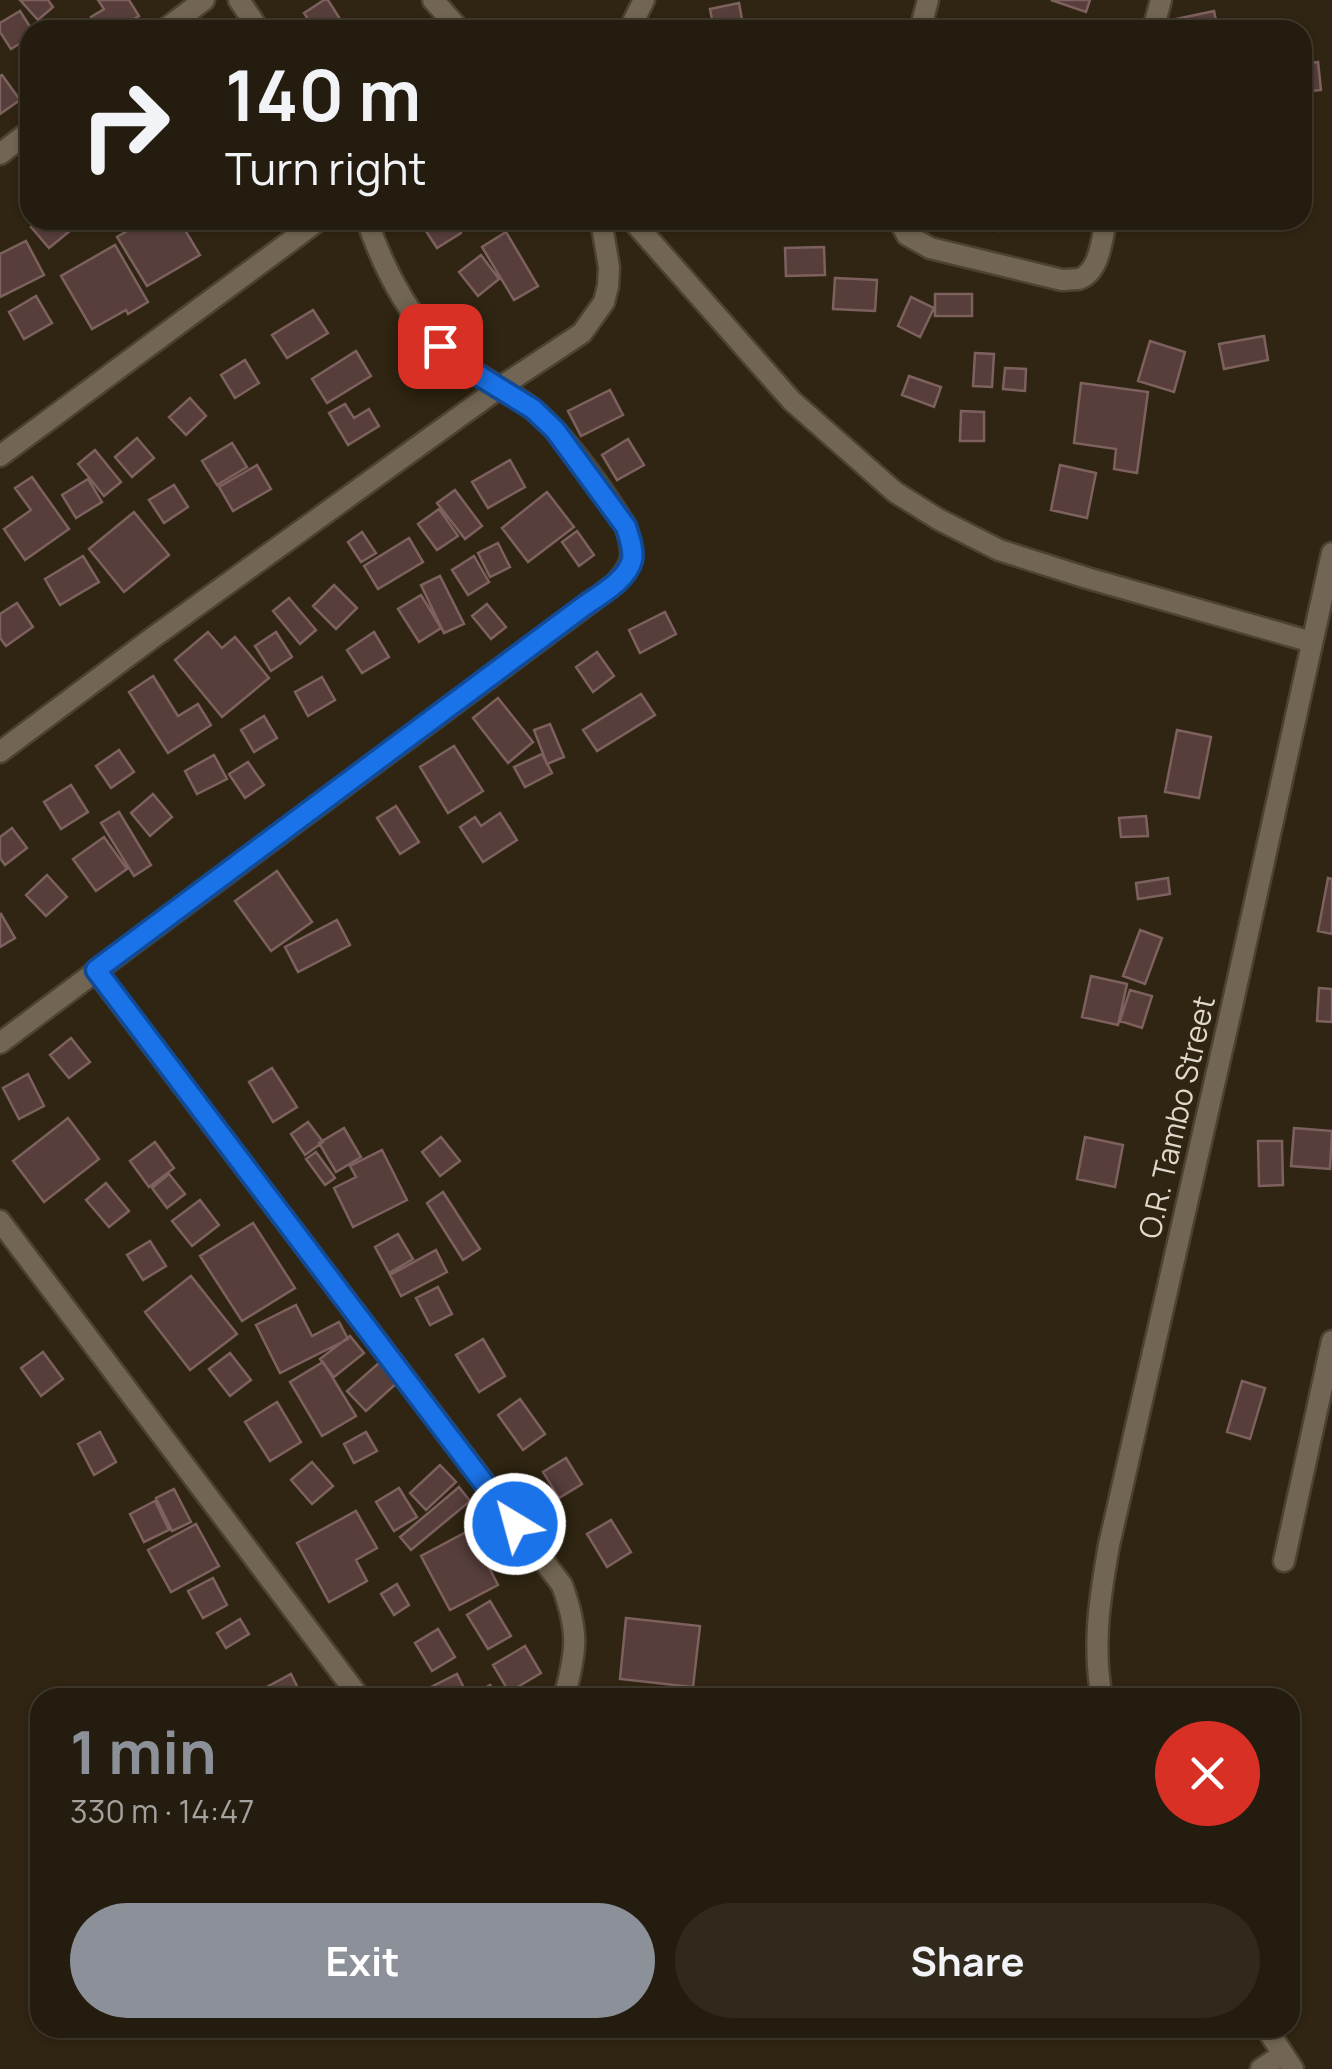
<!DOCTYPE html>
<meta charset="utf-8">
<style>
:root{--surface:#241c0e;--page:#30291c;--text:#f1f3f6;--muted:#a3a19e;--line:#413a2e;--accent:#8c9099}
body{margin:0;font-family:Manrope,sans-serif;background:var(--page);color:var(--text);height:100vh;display:flex;flex-direction:column;font-size:38px;white-space:nowrap}
*{box-sizing:border-box;margin:0}
p{font-size:32px;color:var(--muted)}
.icon{flex:none;width:55px;height:55px;fill:none;stroke:currentColor;stroke-width:2;stroke-linecap:round;stroke-linejoin:round}
.map{position:relative;flex:1;overflow:hidden}
.side{position:absolute;left:30px;top:1688px;width:1270px;height:350px;display:flex;flex-direction:column;background:var(--surface);border-radius:30px;box-shadow:0 2px 8px #0004,0 0 0 2px var(--line)}
.side>*{flex:none}
.hud{position:absolute;left:20px;top:20px;width:1292px;height:210px;border-radius:30px;box-shadow:0 2px 8px #0004,0 0 0 2px var(--line);background:#241c0e;color:var(--text);overflow:hidden}
.pin{position:absolute;display:grid;place-items:center;width:85px;height:85px;color:#fff;margin:-42px;border-radius:20px;box-shadow:0 5px 15px #0006}
.me{position:absolute;width:110px;margin:-55px;rotate:323deg;stroke-linejoin:round;filter:drop-shadow(0 0 8px #0008)}
.turn{display:flex;align-items:center;gap:35px;height:210px;padding:0 40px;font-size:45px}
.turn .icon{width:130px;height:130px;stroke-width:2.5}
.turn b{display:block;font-size:70px;line-height:85px}
.round{display:grid;place-items:center;flex:none;width:105px;height:105px;border-radius:52px;background:var(--page)}
.head{display:flex;align-items:center;justify-content:space-between;height:170px;padding:0 40px}
h1{font-size:60px;font-weight:700;line-height:75px;color:var(--accent)}
.primary-button{display:flex;gap:20px;margin-top:auto;padding:20px 40px}
.primary-button a{flex:1;height:115px;border-radius:60px;background:var(--accent);color:#fff;font-size:40px;font-weight:700;line-height:115px;text-align:center}
.primary-button a+a{background:var(--page);color:var(--text)}
.map>svg:first-child{display:block}
.building{fill:#573e3b;stroke:#7c615e;stroke-width:2.5}
.lines{fill:none;stroke-linecap:round;stroke-linejoin:round}
.minor-casing{stroke:#4c4230;stroke-width:25}
.tertiary-casing{stroke:#4c4230;stroke-width:25}
.minor{stroke:#726553;stroke-width:20}
.tertiary{stroke:#726553;stroke-width:20}
.route-casing{stroke:#114b97;stroke-width:25}
.route{stroke:#1a73e8;stroke-width:18}
.labels{text-anchor:middle;dominant-baseline:central;stroke-width:10;stroke-linejoin:round;paint-order:stroke}
.street-label{font-size:30px;fill:#dfd8cc;stroke:#302512}
</style>
<div class="map">
<svg width="1332" height="2069" viewBox="0 0 1332 2069">
<rect width="100%" height="100%" fill="#302512"/>
<path class="building" d="M20 0H48L53 7 38 20Z
M98 0H129L139 16 116 30H99L91 17 104 9Z
M324 0H328L347 30H315L304 13Z
M1051 0H1090L1086 12Z
M739 3 743 25 714 30 710 9Z
M20 11 32 30 30 37 11 49 0 32V23Z
M1214 11 1218 30H1163L1162 22Z
M1318 62 1321 90 1302 92V64Z
M2 75 20 100 0 114V76Z
M40 220H64L71 230 49 248 31 227Z
M146 220H179L200 255 147 286 117 237Z
M430 220H454L461 233 437 248 422 225Z
M981 220H1004L999 231 980 223Z
M506 232 538 286 514 300 482 247Z
M26 241 44 275 0 297V254Z
M115 245 148 302 128 314 126 310 92 329 61 276Z
M824 247 825 275 786 276 785 248Z
M481 255 499 279 478 296 459 272Z
M835 278 877 280 875 311 833 309Z
M935 294H972V316H935Z
M36 296 52 323 24 339 9 312Z
M911 297 934 308 920 337 898 326Z
M313 310 328 333 287 358 272 335Z
M1264 336 1268 360 1224 369 1219 344Z
M1150 341 1185 352 1174 392 1138 381Z
M356 351 371 376 327 403 312 379Z
M975 353 994 354 992 387 973 386Z
M245 360 259 383 235 398 221 375Z
M1005 368 1026 369 1025 391 1003 389Z
M909 376 941 387 934 407 902 395Z
M1081 383 1148 392 1137 473 1114 469 1116 449 1074 443Z
M610 390 623 415 581 436 568 411Z
M190 398 206 416 186 435 169 417Z
M345 404 354 418 369 409 379 426 348 445 329 413Z
M961 411 984 412V441H960Z
M137 438 154 458 132 477 115 457Z
M628 439 644 465 617 480 602 455Z
M232 443 247 467 217 485 202 461Z
M95 450 121 482 104 496 78 464Z
M510 460 525 487 488 508 472 482Z
M257 465 271 489 233 511 219 487Z
M1060 465 1096 473 1087 518 1051 510Z
M32 477 69 529 25 560 4 529 31 510 15 488Z
M88 479 102 502 76 518 62 495Z
M174 485 188 507 164 523 149 500Z
M455 490 482 526 465 539 437 503Z
M547 492 574 527 528 562 502 528Z
M439 509 458 536 437 550 418 524Z
M134 512 169 555 124 592 89 549Z
M577 531 594 555 579 566 562 542Z
M362 532 376 553 361 562 348 542Z
M409 538 423 562 378 589 364 566Z
M498 543 510 567 490 577 478 553Z
M83 556 99 582 60 605 45 579Z
M474 556 489 582 468 595 452 570Z
M440 576 464 624 444 633 421 585Z
M334 585 357 608 336 629 313 606Z
M421 595 441 628 419 642 398 609Z
M289 598 316 630 300 644 273 611Z
M17 603 33 627 6 646 0 638V614Z
M487 604 506 627 491 639 472 616Z
M665 612 676 634 640 653 629 630Z
M208 632 222 648 235 637 269 678 222 717 175 660Z
M276 632 292 657 271 671 255 646Z
M374 632 389 657 362 673 347 650Z
M597 652 614 676 593 692 576 667Z
M153 676 178 716 198 704 211 725 168 753 129 692Z
M322 677 335 700 308 716 295 692Z
M641 694 655 715 597 751 583 730Z
M498 698 533 742 508 763 473 718Z
M264 716 277 738 254 752 241 730Z
M550 724 564 757 547 764 534 730Z
M1177 730 1211 737 1199 798 1165 792Z
M454 746 483 791 448 813 420 767Z
M119 750 134 772 111 788 96 766Z
M542 754 552 773 525 787 514 767Z
M214 755 227 779 197 794 185 771Z
M248 762 264 785 245 798 229 774Z
M71 785 88 812 61 829 44 802Z
M153 794 172 817 150 836 131 813Z
M396 806 419 842 400 854 377 818Z
M119 812 151 865 134 876 101 823Z
M500 813 517 840 483 862 460 827 475 817 481 826Z
M1146 816 1148 836 1121 837 1119 818Z
M12 828 27 848 5 865 0 858V837Z
M104 837 127 869 96 891 73 859Z
M277 871 312 922 271 951 235 901Z
M47 875 67 897 46 916 26 895Z
M1168 878 1170 894 1138 899 1136 883Z
M1328 878 1332 879V934L1318 931Z
M1 914 15 938 0 947V915Z
M337 920 350 945 298 972 285 947Z
M1140 930 1162 938 1145 984 1123 976Z
M1091 976 1127 984 1118 1025 1082 1017Z
M1319 988 1332 989V1022L1317 1021Z
M1130 990 1152 996 1142 1028 1120 1021Z
M71 1038 90 1062 69 1078 50 1055Z
M272 1068 297 1107 273 1122 249 1082Z
M28 1074 44 1106 19 1119 3 1088Z
M68 1118 99 1159 44 1202 13 1161Z
M308 1122 323 1142 305 1155 291 1134Z
M344 1128 361 1157 336 1172 319 1143Z
M1294 1128 1332 1131 1330 1169 1291 1166Z
M441 1137 460 1161 440 1176 422 1152Z
M1085 1137 1123 1145 1115 1187 1077 1179Z
M1258 1141H1282L1283 1185 1259 1186Z
M155 1142 174 1168 149 1187 130 1161Z
M382 1150 407 1200 353 1227 334 1188 356 1177 350 1166Z
M316 1152 335 1178 325 1185 306 1159Z
M169 1174 185 1194 167 1208 152 1188Z
M106 1183 129 1211 109 1227 86 1200Z
M443 1192 480 1249 463 1260 427 1203Z
M200 1200 219 1225 192 1246 172 1221Z
M253 1223 295 1288 242 1321 200 1256Z
M398 1234 413 1259 389 1273 375 1247Z
M150 1241 166 1266 143 1280 127 1255Z
M436 1250 447 1272 401 1296 390 1275Z
M191 1276 237 1334 190 1370 145 1312Z
M438 1287 452 1314 430 1325 416 1298Z
M296 1305 312 1336 339 1322 348 1339 280 1373 256 1325Z
M350 1336 364 1353 334 1377 320 1359Z
M483 1339 505 1376 479 1392 456 1355Z
M43 1352 63 1379 41 1396 21 1368Z
M230 1353 251 1380 230 1396 209 1369Z
M323 1362 356 1416 322 1436 290 1382Z
M380 1362 398 1382 366 1411 347 1391Z
M1242 1381 1265 1388 1250 1439 1227 1432Z
M520 1399 545 1434 523 1450 498 1415Z
M277 1402 301 1442 270 1461 245 1422Z
M100 1432 116 1462 94 1475 78 1444Z
M366 1432 377 1451 354 1463 344 1444Z
M566 1458 582 1484 559 1498 543 1472Z
M312 1462 333 1486 312 1504 291 1480Z
M440 1465 456 1482 426 1510 410 1493Z
M459 1487 470 1501 411 1550 400 1537Z
M399 1488 417 1517 394 1531 376 1502Z
M174 1489 191 1522 172 1531 156 1498Z
M155 1501 169 1530 144 1542 130 1514Z
M356 1511 377 1548 356 1560 367 1581 329 1602 297 1543Z
M611 1520 631 1552 607 1567 587 1534Z
M196 1524 219 1566 171 1592 148 1550Z
M470 1530 498 1585 450 1610 421 1556Z
M213 1578 227 1605 203 1618 188 1591Z
M397 1584 409 1605 394 1615 381 1594Z
M490 1601 511 1636 488 1649 467 1615Z
M626 1618 700 1626 693 1687 620 1679Z
M240 1619 249 1634 226 1648 217 1633Z
M438 1629 455 1657 432 1671 415 1643Z
M525 1646 541 1673 509 1692 493 1665Z
M291 1674 303 1698H267L263 1689Z
M457 1674 464 1688 446 1698H426L423 1691Z
M490 1685 498 1698H469Z"/>
<g class="lines">
<g class="minor-casing">
<path id="minor" d="M239 0 259 30
M433 0 460 30
M164 30 204 0
M629 30 644 0
M920 30 928 0
M1153 30 1161 0
M0 154 30 131
M632 220 792 401 895 492 938 519 999 550 1087 578 1312 642
M899 220 907 235 930 248 1062 280C1064 280 1077 279 1079 279 1100 272 1102 238 1106 220
M0 456 319 220
M0 752 155 636 499 388 582 333 604 302 608 286 609 267 601 220
M96 971 562 1585C579 1632 577 1650 564 1698
M0 1043 615 584C635 562 634 554 626 527 605 492 567 438 536 412 513 392 482 379 458 361 414 329 384 271 367 220
M0 1221 360 1698
M1284 1561 1332 1341
M1261 2069 1283 2054"/>
</g>
<g class="tertiary-casing">
<path id="tertiary" d="M1102 1698C1092 1646 1100 1596 1109 1545L1232 1006 1332 553
M1266 2028 1293 2069"/>
</g>
<use href="#minor" class="minor"/>
<use href="#tertiary" class="tertiary"/>
</g>
<g class="lines">
<g class="route-casing">
<path id="route" d="M440 346 478 375 533 409 555 430 626 527C629 537 634 549 632 560 627 580 600 595 584 606L96 970 515 1524"/>
</g>
<use href="#route" class="route"/>
</g>
<g class="labels">
<g class="street-label">
<text transform="translate(1176 1117) rotate(-77)">O.R. Tambo Street</text>
</g>
</g>
</svg>
<div class="pin" style="left:440px;top:346px;background:#d93025"><svg class="icon" aria-label="arrive" viewBox="0 0 24 24"><path d="M6 21V4h12l-3 4 3 4H6"/></svg></div>
<svg class="me" style="left:515px;top:1524px" viewBox="-20 -20 40 40"><circle r="17" fill="#1a73e8" stroke="#fff" stroke-width="3"/><path d="M0-11L8 9 0 5-8 9z" fill="#fff"/></svg>
<div class="hud">
<div class="turn"><svg class="icon" aria-label="right" viewBox="0 0 24 24"><path d="M7 20v-9h11M14 6l5 5-5 5"/></svg><div><b>140 m</b>Turn right</div></div>
</div>
<section class="side">
<div class="head"><div><h1>1 min</h1><p>330 m · 14:47</p></div><a class="round" style="background:#d93025;color:#fff"><svg class="icon" aria-label="close" viewBox="0 0 24 24"><path d="M6 6l12 12M18 6L6 18"/></svg></a></div>
<div class="primary-button"><a>Exit</a><a>Share</a></div>
</section>
</div>
